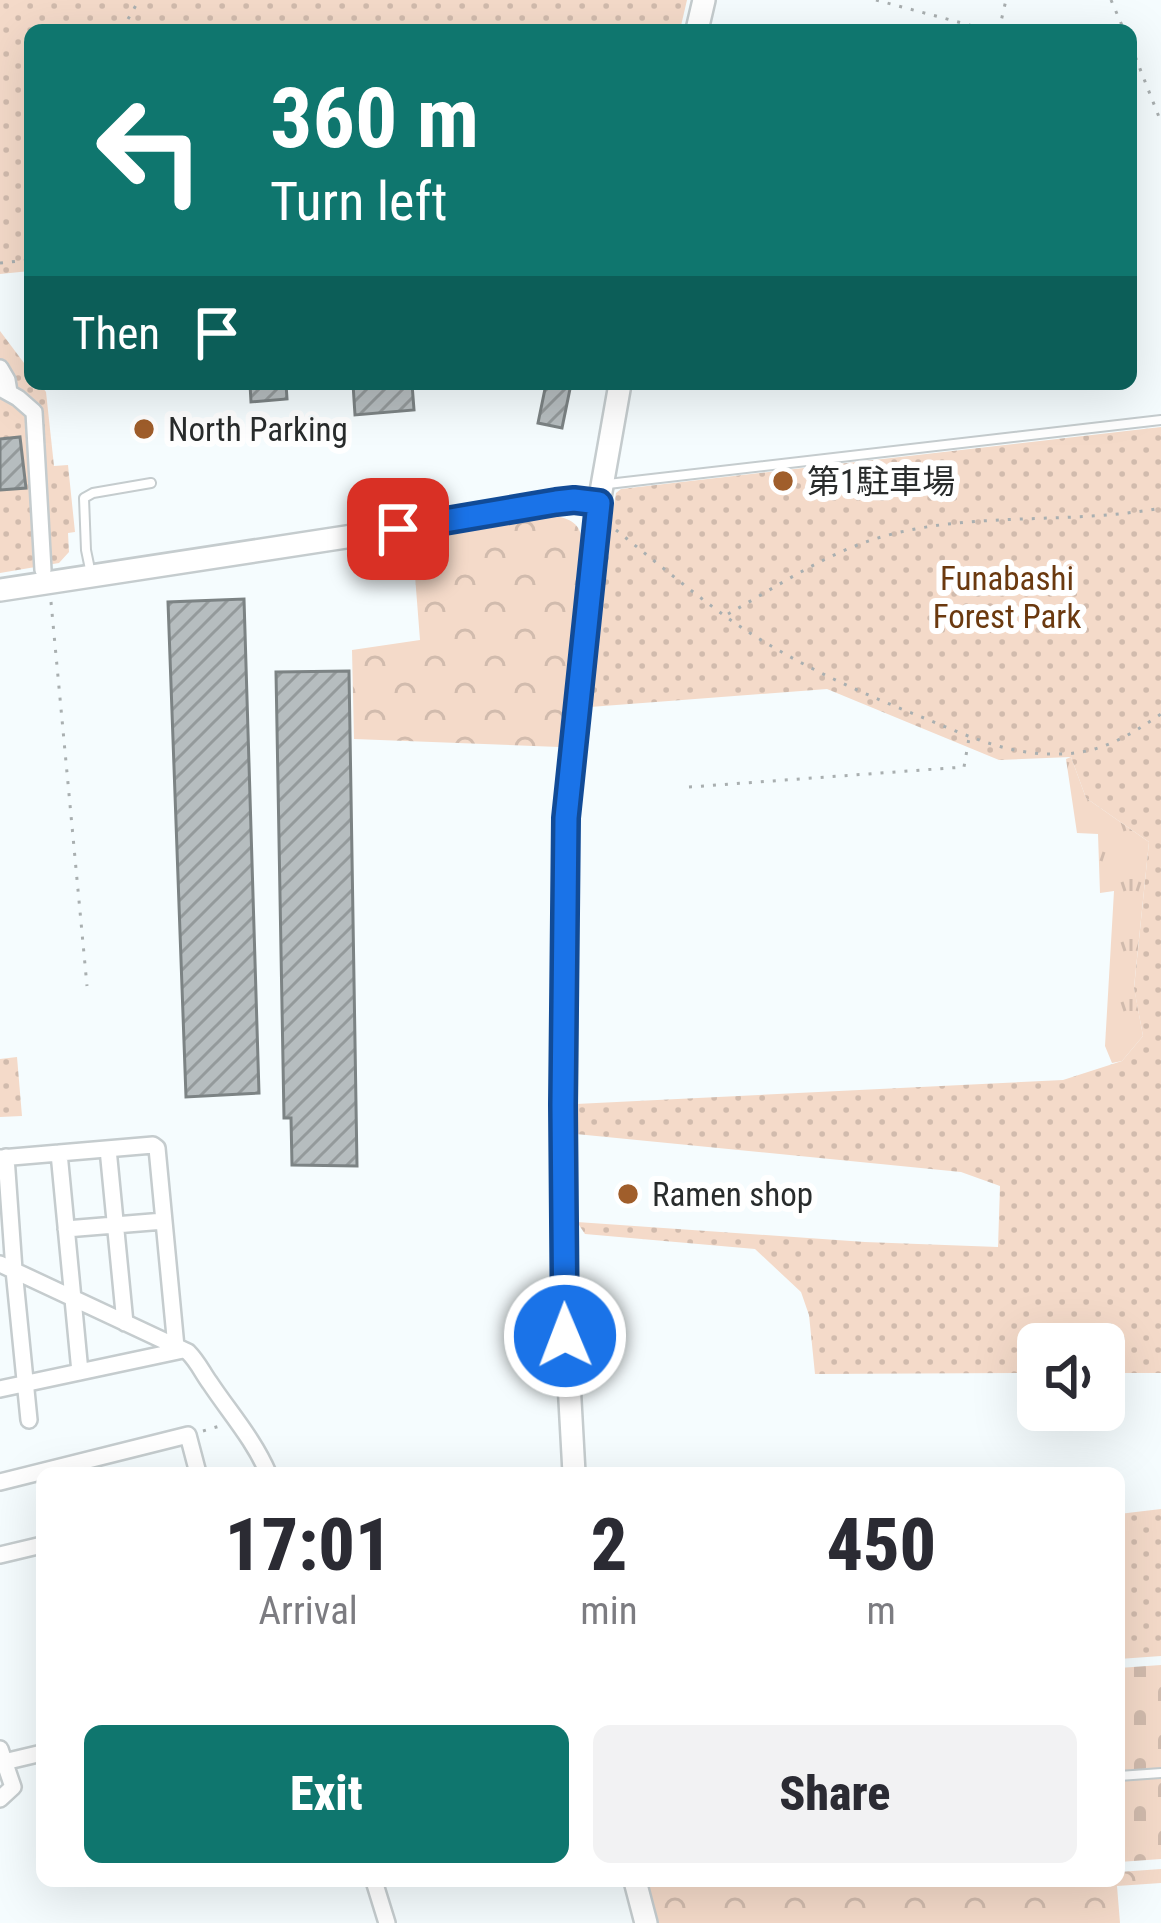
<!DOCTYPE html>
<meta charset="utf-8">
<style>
:root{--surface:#fff;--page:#f2f2f3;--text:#2b2b33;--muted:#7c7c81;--accent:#0f766e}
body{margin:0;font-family:"Roboto Condensed","Noto Sans JP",sans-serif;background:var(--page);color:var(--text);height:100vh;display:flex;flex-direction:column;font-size:45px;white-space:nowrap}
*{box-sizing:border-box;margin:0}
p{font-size:39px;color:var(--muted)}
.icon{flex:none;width:66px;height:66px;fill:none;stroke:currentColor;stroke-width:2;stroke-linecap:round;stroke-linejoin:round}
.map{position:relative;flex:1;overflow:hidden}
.drawer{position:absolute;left:36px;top:1467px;width:1089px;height:420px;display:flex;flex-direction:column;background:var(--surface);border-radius:18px;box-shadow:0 12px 48px #0002}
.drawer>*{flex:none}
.banner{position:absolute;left:24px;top:24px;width:1113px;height:366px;border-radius:18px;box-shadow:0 12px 48px #0002;background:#0f766e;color:#fff;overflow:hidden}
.fabs{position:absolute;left:1017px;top:1323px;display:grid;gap:24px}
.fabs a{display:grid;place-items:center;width:108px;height:108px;border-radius:18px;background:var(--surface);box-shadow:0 12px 48px #0002;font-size:60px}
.pin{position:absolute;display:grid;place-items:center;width:102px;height:102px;color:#fff;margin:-51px;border-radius:24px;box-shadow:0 6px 18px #0006}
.me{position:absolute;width:132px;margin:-66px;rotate:359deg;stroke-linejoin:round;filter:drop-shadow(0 0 9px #0008)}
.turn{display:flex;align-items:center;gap:42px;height:252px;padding:0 48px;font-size:54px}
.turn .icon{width:156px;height:156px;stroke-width:2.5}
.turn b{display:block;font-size:84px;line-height:102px}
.then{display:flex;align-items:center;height:114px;padding:0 48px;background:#0003;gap:24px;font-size:45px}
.eta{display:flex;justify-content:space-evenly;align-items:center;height:204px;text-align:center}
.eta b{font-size:72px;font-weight:800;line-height:84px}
.action{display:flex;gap:24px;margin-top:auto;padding:24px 48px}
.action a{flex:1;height:138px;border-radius:18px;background:var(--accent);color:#fff;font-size:48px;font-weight:800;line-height:138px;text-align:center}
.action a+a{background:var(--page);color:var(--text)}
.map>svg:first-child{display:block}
.grass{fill:url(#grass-tufts)}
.forest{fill:url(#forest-crowns)}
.cemetery{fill:url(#cemetery-stones)}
.park{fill:url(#park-dots)}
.building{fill:url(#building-hatch);stroke:#7c8384;stroke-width:3}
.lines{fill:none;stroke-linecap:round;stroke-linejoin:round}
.lane-casing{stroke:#c5ccce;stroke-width:12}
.street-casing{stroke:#c5ccce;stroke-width:20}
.secondary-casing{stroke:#c5ccce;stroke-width:26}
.path{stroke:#a9afb0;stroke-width:3;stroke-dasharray:3 9;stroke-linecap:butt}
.lane{stroke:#fff;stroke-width:8}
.street{stroke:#fff;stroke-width:15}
.secondary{stroke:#fff;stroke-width:21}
.route-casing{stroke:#114b97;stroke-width:30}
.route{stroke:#1a73e8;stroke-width:21}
.poi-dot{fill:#a05e2b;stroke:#fff;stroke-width:4.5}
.labels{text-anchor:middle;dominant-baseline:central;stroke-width:12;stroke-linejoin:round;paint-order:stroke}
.poi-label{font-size:33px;fill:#292c2c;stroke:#fff;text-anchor:start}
.park-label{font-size:33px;fill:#6b390f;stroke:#fff}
</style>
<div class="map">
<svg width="1161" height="1923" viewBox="0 0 1161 1923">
<defs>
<pattern id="grass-tufts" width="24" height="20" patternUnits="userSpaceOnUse" patternTransform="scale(3)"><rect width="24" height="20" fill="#f4dac9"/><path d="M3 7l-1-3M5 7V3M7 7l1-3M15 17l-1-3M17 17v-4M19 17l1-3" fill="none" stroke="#d1bbad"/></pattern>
<pattern id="forest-crowns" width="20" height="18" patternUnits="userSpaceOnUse" patternTransform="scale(3)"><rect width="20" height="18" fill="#f4dac9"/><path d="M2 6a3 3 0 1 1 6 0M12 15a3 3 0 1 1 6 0" fill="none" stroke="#d1bbad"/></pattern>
<pattern id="cemetery-stones" width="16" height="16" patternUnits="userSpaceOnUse" patternTransform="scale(3)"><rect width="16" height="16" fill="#f4dac9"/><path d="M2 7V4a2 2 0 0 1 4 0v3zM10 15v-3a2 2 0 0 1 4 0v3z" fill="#d1bbad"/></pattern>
<pattern id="park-dots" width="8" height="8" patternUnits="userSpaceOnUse" patternTransform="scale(3)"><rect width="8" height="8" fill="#f4dac9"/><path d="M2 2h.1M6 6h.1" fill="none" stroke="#d1bbad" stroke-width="1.8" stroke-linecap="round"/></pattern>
<pattern id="building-hatch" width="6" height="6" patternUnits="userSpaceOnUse" patternTransform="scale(3)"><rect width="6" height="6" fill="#b6bdbf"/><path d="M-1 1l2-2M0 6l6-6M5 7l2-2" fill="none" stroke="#949a9b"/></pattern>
</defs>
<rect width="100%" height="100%" fill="#f5fcfe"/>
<path class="grass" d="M1071 757 1086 798 1149 842 1134 987 1143 1036 1122 1061 1112 1063 1105 1046 1114 891 1100 893 1098 834 1077 833 1066 759Z"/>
<path class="forest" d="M550 515C567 518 580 521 582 540L559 747 354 739 352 650 420 640 412 537Z
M1161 1869V1883L1117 1886 1120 1923H659L645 1881 955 1885 1006 1881H1119V1872Z"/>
<path class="cemetery" d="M1161 1665V1859L1119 1862V1668Z"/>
<path class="park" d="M0 0H687L680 30H30V271L0 274Z
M0 331 30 371V384H40L46 392 54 466 68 465 75 532 68 533 69 552 59 563 0 573Z
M1161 427V1373H1104V1344H1038V1373L815 1374 809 1315 801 1292 755 1249 585 1234 577 1222 865 1242 998 1247 1000 1186 961 1172 576 1134V1104L1063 1080 1122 1061 1143 1036 1134 988 1149 842 1086 798 1071 757 999 760 827 689 590 707 609 535 616 493 621 489Z
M17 1057 22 1116 0 1117V1059Z
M1161 1509V1656L1119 1659V1514Z"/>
<path class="building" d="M250 384H286L287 399 251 402Z
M353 384H412L414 410 355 415Z
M546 384H571L562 428 538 423Z
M20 437 26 488 0 490V439Z
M244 599 259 1093 186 1097 168 602Z
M349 671 357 1166 292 1165 291 1118H284L276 672Z"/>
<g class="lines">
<g class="lane-casing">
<path id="lane" d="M608 484 1161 420
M91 574 86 550 84 498 93 493 151 483
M1119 1776 1161 1773"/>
</g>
<g class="street-casing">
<path id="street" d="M0 368 7 380 9 392
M0 388 18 398 34 412 43 570
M108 1149 125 1323
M59 1153 80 1372
M6 1157 14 1270 29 1420
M0 1158 153 1145 157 1148 176 1347
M66 1229 164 1221
M0 1264 188 1352C198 1362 202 1372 210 1383 230 1413 254 1440 268 1473
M0 1389 183 1350
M0 1482 188 1435 198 1473
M0 1555 42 1545
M0 1749 13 1787 0 1799
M4 1762 42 1753
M374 1881 387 1923"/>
</g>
<g class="secondary-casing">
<path id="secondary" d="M697 30 704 0
M0 590 398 529 557 502 574 500 599 503
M574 1473 564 1292 567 818 599 503 620 384
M635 1881 646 1923"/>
</g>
<path class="path" d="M876 0 988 30
M1111 0 1124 30
M124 30V26L139 0
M999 30 1006 0
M1131 46 1161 122
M0 263 30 260
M616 530C652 559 688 589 725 616 786 660 858 692 929 720 972 738 1013 756 1061 754 1101 753 1129 736 1161 714
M51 602 87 986
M728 614C778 586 829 551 885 536 974 511 1070 525 1161 508
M689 787 964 767 969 738
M203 1431 223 1425"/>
<use href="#lane" class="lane"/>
<use href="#street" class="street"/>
<use href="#secondary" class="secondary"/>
</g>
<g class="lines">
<g class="route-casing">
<path id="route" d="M398 529 556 502 574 500 599 503 566 818 563 1105 565 1336"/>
</g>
<use href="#route" class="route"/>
</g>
<g class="poi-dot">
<circle cx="144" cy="429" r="12"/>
<circle cx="783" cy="481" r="12"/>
<circle cx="628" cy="1194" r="12"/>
</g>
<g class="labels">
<g class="poi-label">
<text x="168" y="429">North Parking</text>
<text x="807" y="481">第1駐車場</text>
<text x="652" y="1194">Ramen shop</text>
</g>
<g class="park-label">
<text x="1007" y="578">Funabashi<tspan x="1007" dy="38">Forest Park</tspan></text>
</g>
</g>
</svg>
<div class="fabs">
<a><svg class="icon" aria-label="sound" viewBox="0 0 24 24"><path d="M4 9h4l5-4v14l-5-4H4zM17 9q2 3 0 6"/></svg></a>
</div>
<div class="pin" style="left:398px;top:529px;background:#d93025"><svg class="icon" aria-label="arrive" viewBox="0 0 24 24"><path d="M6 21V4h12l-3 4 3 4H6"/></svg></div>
<svg class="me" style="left:565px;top:1336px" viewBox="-20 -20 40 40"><circle r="17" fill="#1a73e8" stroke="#fff" stroke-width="3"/><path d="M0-11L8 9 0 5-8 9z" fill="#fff"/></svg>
<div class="banner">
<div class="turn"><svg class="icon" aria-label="left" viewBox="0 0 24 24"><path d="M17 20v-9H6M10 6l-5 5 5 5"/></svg><div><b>360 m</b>Turn left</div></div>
<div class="then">Then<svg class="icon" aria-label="arrive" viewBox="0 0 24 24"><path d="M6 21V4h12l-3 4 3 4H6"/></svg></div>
</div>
<section class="drawer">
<div class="eta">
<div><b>17:01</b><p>Arrival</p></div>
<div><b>2</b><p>min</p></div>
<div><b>450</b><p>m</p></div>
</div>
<div class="action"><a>Exit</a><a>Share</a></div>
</section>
</div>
